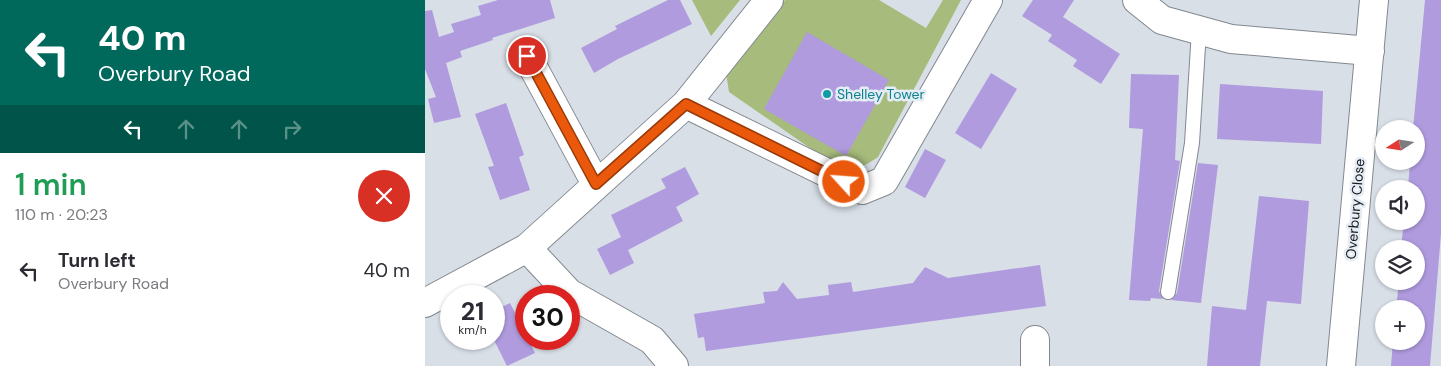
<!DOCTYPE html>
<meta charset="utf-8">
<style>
:root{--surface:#fff;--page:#f2f2f3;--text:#2b2b33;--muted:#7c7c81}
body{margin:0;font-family:"DM Sans",sans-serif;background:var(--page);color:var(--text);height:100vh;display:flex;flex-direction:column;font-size:19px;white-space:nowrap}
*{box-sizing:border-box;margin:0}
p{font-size:16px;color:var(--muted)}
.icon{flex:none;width:28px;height:28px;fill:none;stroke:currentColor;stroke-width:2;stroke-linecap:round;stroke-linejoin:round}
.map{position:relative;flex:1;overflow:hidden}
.panel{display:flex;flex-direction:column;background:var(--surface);width:425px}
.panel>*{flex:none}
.top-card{background:#00695c;color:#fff;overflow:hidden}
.needle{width:32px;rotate:258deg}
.fabs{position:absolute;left:950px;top:120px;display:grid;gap:10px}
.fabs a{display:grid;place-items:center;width:50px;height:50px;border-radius:50%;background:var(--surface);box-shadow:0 1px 4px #0004;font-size:25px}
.speed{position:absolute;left:15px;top:285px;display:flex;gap:10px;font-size:25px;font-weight:700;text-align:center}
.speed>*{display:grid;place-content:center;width:65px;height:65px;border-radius:50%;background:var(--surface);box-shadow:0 1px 4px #0004;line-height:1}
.speed small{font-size:12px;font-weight:400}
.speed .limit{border:8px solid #d22;background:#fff;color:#111}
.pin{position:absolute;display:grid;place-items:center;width:42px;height:42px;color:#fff;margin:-21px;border:2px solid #fff;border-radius:50%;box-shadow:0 1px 5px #0007}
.me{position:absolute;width:55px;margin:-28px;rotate:296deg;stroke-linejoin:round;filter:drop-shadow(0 0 4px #0008)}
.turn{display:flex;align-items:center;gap:18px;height:105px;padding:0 15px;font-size:22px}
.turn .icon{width:65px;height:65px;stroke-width:2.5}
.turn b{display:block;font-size:35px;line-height:42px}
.lanes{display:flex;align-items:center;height:48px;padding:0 15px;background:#0003;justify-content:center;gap:25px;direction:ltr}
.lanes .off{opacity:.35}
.round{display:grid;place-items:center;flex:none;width:52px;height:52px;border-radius:26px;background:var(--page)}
.overview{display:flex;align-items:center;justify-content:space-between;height:85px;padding:0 15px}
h1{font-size:30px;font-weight:600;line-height:38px;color:#1e9e55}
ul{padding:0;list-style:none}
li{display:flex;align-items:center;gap:15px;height:65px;padding:0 15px}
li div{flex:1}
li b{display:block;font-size:19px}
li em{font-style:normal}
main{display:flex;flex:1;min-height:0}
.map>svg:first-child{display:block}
.green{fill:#a7bb7c}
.building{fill:#af9bde}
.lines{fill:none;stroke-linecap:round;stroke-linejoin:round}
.service-casing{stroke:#82888f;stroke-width:16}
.minor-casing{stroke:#82888f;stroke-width:30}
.service{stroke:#fff;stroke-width:14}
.minor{stroke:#fff;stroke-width:28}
.route-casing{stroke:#983908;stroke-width:12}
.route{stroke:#ea580c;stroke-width:9}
.culture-dot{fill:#0f9aa8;stroke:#e5ecf4;stroke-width:2}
.labels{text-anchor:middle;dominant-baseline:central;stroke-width:5;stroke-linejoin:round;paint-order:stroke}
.culture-label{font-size:14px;fill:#0d838f;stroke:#e5ecf4;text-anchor:start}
.street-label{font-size:14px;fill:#17191c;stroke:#e5ecf4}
</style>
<main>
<section class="panel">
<div class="top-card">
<div class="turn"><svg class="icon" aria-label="left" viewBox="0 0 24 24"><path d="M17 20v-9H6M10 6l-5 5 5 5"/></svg><div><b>40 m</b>Overbury Road</div></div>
<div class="lanes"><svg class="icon" aria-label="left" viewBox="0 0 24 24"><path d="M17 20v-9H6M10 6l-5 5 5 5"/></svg><svg class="icon off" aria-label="ahead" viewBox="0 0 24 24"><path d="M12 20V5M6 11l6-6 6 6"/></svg><svg class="icon off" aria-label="ahead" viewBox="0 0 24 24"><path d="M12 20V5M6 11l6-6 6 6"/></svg><svg class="icon off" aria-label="right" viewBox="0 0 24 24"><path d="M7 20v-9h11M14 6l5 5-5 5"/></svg></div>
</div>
<div class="overview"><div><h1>1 min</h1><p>110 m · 20:23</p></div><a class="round" style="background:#d93025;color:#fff"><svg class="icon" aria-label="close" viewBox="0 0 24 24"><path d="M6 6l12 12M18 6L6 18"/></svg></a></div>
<ul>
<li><svg class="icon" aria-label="left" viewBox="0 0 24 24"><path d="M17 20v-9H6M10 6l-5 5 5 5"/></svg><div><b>Turn left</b><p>Overbury Road</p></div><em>40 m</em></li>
</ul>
</section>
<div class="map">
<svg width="1016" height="366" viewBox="0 0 1016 366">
<rect width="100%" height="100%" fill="#d8dfe7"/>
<path class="green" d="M267 0H315L286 36Z
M360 0H454L501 28 518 0H536L453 157C435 170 425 171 405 162L304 92 301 73Z"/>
<path class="building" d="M73 0H125L130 18 67 38 68 40 35 51 37 57 21 63 36 117 9 123 3 99 11 97 0 69V11L7 10 14 37 29 32 26 24 56 15 53 6Z
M243 0H255L267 24 193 59 169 73 156 48 192 29 190 26Z
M608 0H649L638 17 695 54 676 84 648 66 652 60 623 41 627 35 597 16Z
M1000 0H1016V234L1005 366H966L968 341H991V309H971L974 281H991V249L976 247 979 221H991V189H983L985 161H991V129H988Z
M382 32 464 80 421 156 339 109Z
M566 73 592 89 556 149 530 133Z
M706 74 754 75 750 160 755 161 734 291 738 299 726 298 725 301 704 300 718 129 704 128Z
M795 84 898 91 896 144 792 139Z
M81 103 99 155 94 157 105 190 75 200 63 167 69 166 50 114Z
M500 149 521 160 500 198 480 187Z
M773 163 793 165 776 303 746 300 752 293Z
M260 167 274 194 251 207 258 221 203 250 209 263 185 275 172 249 196 237 186 215 241 188 236 179Z
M834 196 884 201 876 304 842 301 835 366H782L787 306 821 310Z
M615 265 621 306 281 351 279 337 273 338 269 314 340 303 338 292 352 291 358 282 372 299 404 295 403 285 426 282 428 292 488 283 500 267 523 278Z
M85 303 110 353 82 366 69 340V311Z"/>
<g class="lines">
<g class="service-casing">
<path id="service" d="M743 292 767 143 774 30"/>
</g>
<g class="minor-casing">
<path id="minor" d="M712 0 737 20 806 39 945 51
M102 56 171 184
M261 104 437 190 459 181 563 0
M102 248 144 293 227 340 249 366
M0 303 102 248 261 104 344 0
M610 366V340
M916 366 949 0"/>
</g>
<use href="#service" class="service"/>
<use href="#minor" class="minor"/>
</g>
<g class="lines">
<g class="route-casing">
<path id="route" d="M102 56 171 184 261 104 419 182"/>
</g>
<use href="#route" class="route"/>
</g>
<circle class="culture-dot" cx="402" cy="94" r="5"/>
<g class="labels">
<g class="culture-label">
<text x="412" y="94">Shelley Tower</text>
</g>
<g class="street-label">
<text transform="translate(930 209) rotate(-85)">Overbury Close</text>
</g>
</g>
</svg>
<div class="fabs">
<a><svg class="needle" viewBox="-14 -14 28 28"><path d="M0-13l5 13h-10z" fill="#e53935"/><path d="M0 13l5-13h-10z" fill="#7c7c81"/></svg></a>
<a><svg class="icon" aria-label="sound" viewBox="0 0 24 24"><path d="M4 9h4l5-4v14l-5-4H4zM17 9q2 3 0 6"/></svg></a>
<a><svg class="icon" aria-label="layers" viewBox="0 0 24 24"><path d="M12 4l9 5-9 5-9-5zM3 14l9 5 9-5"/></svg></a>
<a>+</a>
</div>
<div class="speed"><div>21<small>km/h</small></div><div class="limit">30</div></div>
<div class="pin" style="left:102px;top:56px;background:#d93025"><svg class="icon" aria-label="arrive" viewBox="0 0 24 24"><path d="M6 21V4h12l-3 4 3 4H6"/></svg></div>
<svg class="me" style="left:419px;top:182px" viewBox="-20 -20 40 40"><circle r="17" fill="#ea580c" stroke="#fff" stroke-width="3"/><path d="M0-11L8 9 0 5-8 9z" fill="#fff"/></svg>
</div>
</main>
